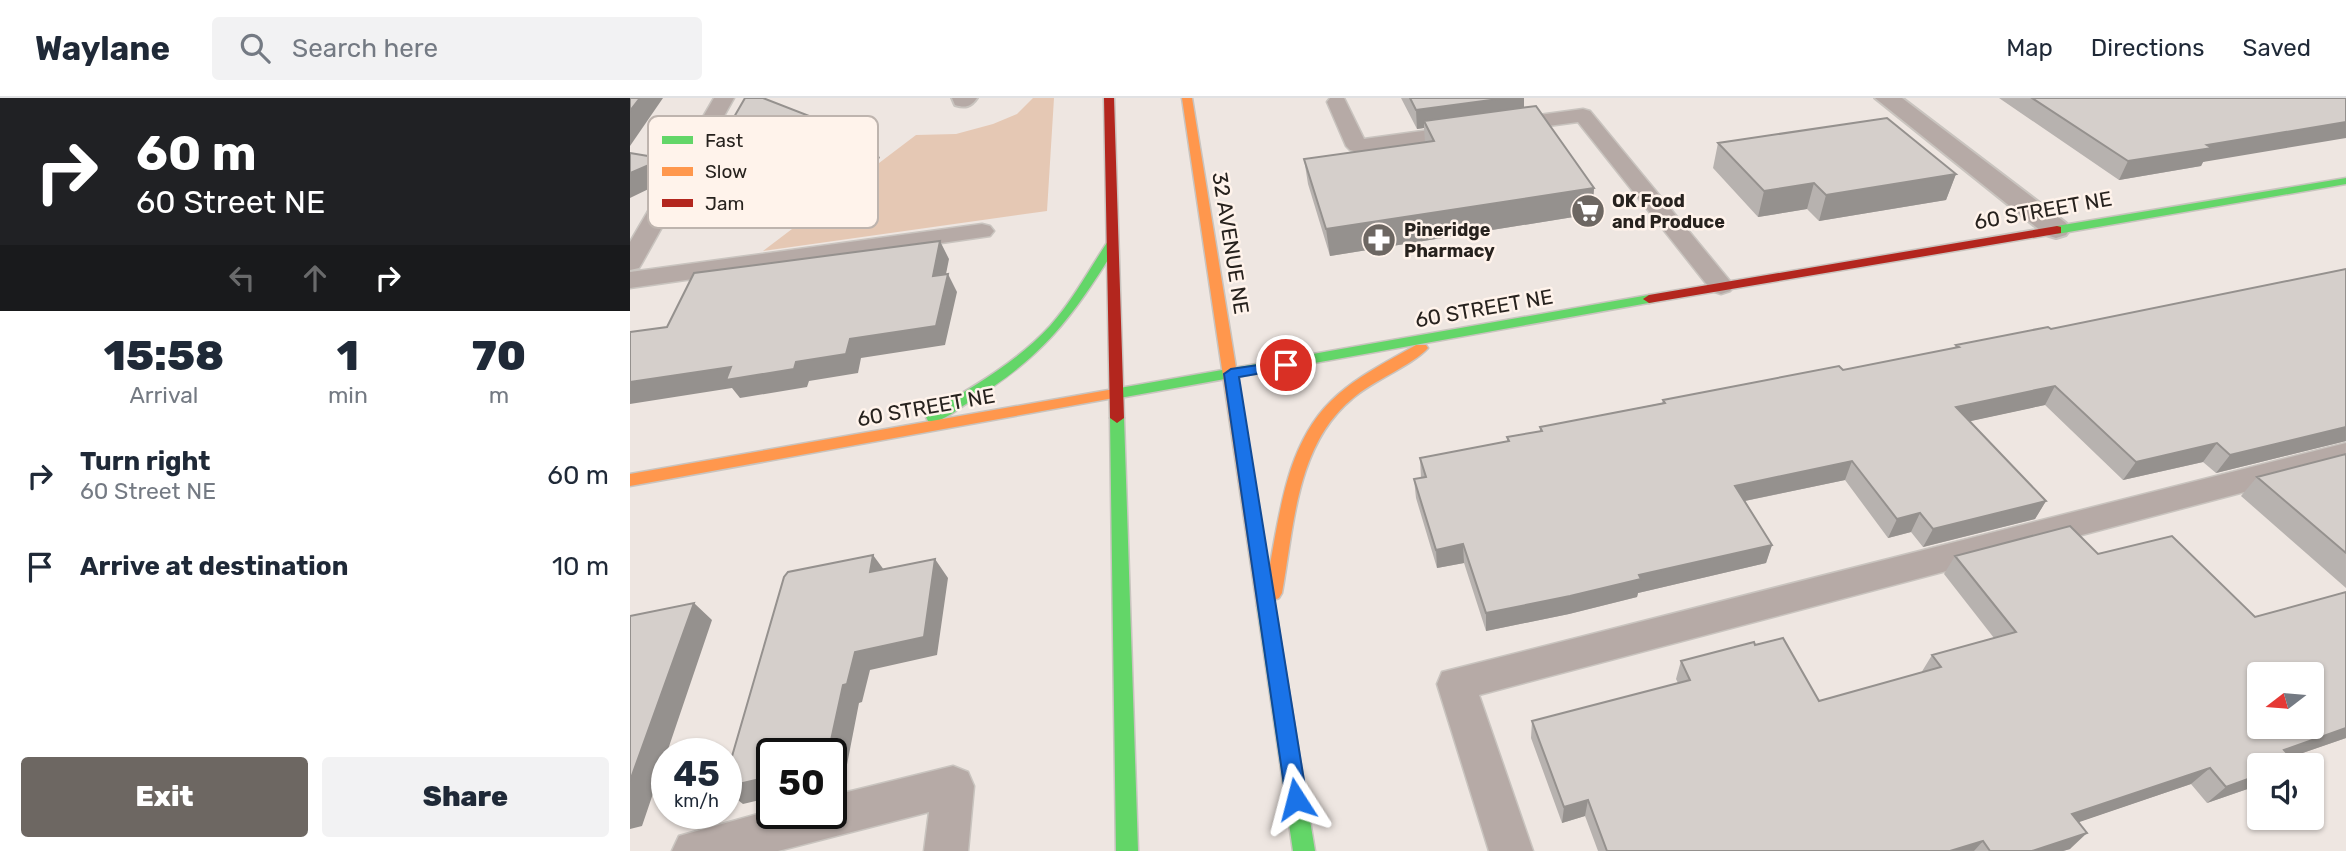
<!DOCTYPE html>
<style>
:root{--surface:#fff;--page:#f2f2f3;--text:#1f2937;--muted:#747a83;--line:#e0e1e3;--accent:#6d6762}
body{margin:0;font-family:Rubik,sans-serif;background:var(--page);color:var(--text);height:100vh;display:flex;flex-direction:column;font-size:26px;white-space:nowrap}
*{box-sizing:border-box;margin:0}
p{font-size:23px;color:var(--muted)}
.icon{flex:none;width:38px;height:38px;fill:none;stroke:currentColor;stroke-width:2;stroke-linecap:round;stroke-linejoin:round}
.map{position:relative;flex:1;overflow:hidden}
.sheet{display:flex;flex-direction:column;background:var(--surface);width:630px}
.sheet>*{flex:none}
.banner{background:#202124;color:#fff;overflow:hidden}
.needle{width:46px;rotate:254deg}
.fabs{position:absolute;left:1617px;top:564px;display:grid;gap:14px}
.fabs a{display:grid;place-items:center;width:77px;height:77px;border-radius:7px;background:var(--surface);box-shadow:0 2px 5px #0004;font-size:35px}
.speed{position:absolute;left:21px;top:640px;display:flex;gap:14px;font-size:35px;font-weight:700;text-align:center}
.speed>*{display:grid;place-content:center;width:91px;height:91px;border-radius:50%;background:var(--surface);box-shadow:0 2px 5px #0004;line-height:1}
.speed small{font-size:18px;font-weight:400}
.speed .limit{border:4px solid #111;border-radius:10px;background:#fff;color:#111}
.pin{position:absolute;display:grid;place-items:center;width:60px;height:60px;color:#fff;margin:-30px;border:4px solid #fff;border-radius:50%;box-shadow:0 2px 7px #0007}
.me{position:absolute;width:77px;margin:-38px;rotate:351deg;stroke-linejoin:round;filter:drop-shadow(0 0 5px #0008)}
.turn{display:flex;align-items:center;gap:24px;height:147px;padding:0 21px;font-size:32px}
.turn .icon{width:91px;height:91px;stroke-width:2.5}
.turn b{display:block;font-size:49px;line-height:60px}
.lanes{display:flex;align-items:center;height:66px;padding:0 21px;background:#0003;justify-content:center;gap:35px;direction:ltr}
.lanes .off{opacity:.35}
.eta{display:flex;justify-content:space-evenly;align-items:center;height:119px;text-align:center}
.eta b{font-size:42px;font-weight:800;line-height:49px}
.action{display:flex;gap:14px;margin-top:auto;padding:14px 21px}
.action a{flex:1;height:80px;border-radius:7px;background:var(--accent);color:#fff;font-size:28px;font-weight:800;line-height:80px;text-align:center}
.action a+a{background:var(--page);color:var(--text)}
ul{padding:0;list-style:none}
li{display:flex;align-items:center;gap:21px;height:91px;padding:0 21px}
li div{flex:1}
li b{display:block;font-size:26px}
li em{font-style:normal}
header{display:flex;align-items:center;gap:42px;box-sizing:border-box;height:98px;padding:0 35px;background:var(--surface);border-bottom:2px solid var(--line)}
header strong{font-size:33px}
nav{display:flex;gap:38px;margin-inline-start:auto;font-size:24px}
.search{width:490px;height:63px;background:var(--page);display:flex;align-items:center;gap:18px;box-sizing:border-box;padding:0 24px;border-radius:7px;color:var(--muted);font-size:26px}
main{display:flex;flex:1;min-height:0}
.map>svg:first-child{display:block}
.green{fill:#e5c8b4}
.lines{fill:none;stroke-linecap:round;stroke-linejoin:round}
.lane-casing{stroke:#c9c4bf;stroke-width:3}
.street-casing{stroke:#c9c4bf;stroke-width:4}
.fast-casing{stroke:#c9c4bf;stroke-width:3}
.slow-casing{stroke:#c9c4bf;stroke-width:3}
.jam-casing{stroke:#c9c4bf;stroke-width:3}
.lane{fill:#b6aaa6;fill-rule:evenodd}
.street{fill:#b6aaa6;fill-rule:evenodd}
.fast{fill:#63d668;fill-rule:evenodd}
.slow{fill:#ff974d;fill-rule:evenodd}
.jam{fill:#b3261e;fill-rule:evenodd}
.wall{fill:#b7b2af}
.shaded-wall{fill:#95918e}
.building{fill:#d5cfcb;stroke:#95918e;stroke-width:2;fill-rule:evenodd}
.route{fill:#1a73e8;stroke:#114b97;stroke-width:2}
.labels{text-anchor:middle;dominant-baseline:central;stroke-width:5;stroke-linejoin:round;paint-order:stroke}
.far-poi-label{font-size:18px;font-weight:bold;fill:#27221e;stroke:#fff3eb;text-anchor:start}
.street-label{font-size:21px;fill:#27221e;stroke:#fff3eb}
.key{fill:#fff3eb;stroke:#beb4ae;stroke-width:2}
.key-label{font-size:19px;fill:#27221e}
</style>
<header>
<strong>Waylane</strong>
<div class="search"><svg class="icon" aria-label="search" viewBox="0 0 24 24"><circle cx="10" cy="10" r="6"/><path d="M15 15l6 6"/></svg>Search here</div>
<nav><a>Map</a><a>Directions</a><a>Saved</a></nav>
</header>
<main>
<section class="sheet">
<div class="banner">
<div class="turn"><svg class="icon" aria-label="right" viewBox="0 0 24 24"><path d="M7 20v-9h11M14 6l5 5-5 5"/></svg><div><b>60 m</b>60 Street NE</div></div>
<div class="lanes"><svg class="icon off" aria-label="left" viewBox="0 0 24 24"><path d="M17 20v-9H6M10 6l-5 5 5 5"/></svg><svg class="icon off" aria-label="ahead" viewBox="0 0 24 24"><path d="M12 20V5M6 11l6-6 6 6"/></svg><svg class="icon" aria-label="right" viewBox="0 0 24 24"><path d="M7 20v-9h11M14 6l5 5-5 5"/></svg></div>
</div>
<div class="eta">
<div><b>15:58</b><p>Arrival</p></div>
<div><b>1</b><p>min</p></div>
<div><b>70</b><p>m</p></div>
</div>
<ul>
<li><svg class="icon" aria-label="right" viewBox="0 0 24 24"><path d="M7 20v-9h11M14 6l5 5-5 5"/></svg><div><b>Turn right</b><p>60 Street NE</p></div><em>60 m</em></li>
<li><svg class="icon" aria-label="arrive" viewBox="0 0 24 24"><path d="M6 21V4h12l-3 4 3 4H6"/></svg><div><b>Arrive at destination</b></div><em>10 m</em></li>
</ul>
<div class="action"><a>Exit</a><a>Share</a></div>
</section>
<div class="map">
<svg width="1716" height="753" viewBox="0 0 1716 753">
<rect width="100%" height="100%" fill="#eee6e1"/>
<path class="green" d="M403 0H424L417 113 133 153 286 37 326 36 363 26 387 16Z"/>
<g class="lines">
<g class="lane-casing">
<path id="lane" d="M84 0H104L12 165 9 170 0 172V144Z
M700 0H714L734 41 953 11 960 13 1104 188 1100 193 1091 196 1082 193 948 24 727 54 720 52 716 48 697 4Z
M352 126 360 128 364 133 360 138 0 190V174Z
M1716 345V367L849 597 903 753H859L807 586 812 574Z
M323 668 338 674 344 688 338 753H294L299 714 148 753H42L49 738 142 712V716H201V698Z"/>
</g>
<g class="street-casing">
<path id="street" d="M322 0H347C341 9 335 10 325 7Z
M1245 0H1272L1436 125 1440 131 1436 137 1426 140 1416 137Z"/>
</g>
<g class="fast-casing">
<path id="fast" d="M1716 80V86L1427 136 1421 132 1427 128Z
M482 142 488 146C441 221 414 259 336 306 326 312 311 326 298 323L296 319 298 315C341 290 386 265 420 228 443 202 459 172 478 143Z
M1019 197 1025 201 1024 204 484 301 477 296 484 291Z
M487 315 494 320 508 753H486L480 320Z
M636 501 642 503 645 508 685 753H663L627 508 630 503Z"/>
</g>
<g class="slow-casing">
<path id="slow" d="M552 0H562L639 472C650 414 657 346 701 303 725 279 757 264 786 247H796L798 250C783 267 742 283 722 301 666 347 664 429 652 495L649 500 644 502 642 513 636 515 630 513 627 508Z
M484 291 489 293 491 296 489 299 0 388V376Z"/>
</g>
<g class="jam-casing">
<path id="jam" d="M474 0H484L494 320 487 325 480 320Z
M1427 128 1431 129V135L1019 205 1013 201 1019 197Z"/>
</g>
<use href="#lane" class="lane"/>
<use href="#street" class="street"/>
<use href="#fast" class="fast"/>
<use href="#slow" class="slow"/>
<use href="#jam" class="jam"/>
</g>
<path class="wall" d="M771 0H894V9L964 90 962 116 700 158 678 86 674 61 795 44 794 30 787 31Z
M1369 0H1716L1573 64 1571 68 1489 82Z
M100 26 250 60 187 89 146 71 135 94Z
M1088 45 1326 76 1316 102 1189 123 1177 111 1128 119 1083 70Z
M1716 171V343L1586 375 1573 364 1493 382 1415 307 1340 323 1416 403 1405 421 1293 449 1281 434 1258 440 1215 382 1115 403 1142 447 1136 465 1008 495 1007 499 939 516 856 533 834 465 807 470 786 400 784 381 791 380 790 360 877 343V339L910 333V329L1032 305 1033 302 1213 272 1324 250 1326 247 1421 231Z
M1716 356V490L1611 398 1627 379Z
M1468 456 1625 519 1716 494V640L1661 659 1629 667V687L1577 705 1561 686 1448 724 1440 751 1433 753H968L955 718 932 725 901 640 902 623 1048 585 1046 581 1051 563 1125 547 1189 603 1291 575 1302 557 1364 540 1314 476 1325 458Z"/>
<path class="shaded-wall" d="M10 0H33L0 48V13Z
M876 0H894V16L794 23V30L787 31 786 12Z
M1716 24V40L1573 64 1571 68 1489 82 1498 63 1577 47Z
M241 42 250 60 187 89 177 71Z
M136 53 146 71 135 94 124 76Z
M24 59 36 77 31 85 0 100V75Z
M1326 76 1316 102 1189 123 1196 97Z
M1184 85 1177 111 1128 119 1134 93Z
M964 90 962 116 700 158 696 131Z
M310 143 319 161 312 196 303 178Z
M318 176 327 194 315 247 231 260 228 275 179 283 177 289 110 300 102 290 0 306V284L101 269 166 264 220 241Z
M1425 288 1415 307 1318 328 1326 309Z
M1716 329V343L1586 375 1600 357Z
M1587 345 1573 364 1493 382 1506 364Z
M1222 363 1215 382 1100 406 1105 388Z
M1416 403 1405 421 1293 449 1303 431Z
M1290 415 1281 434 1258 440 1267 421Z
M833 446 834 465 807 470 806 452Z
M1142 447 1136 465 1008 495 1007 499 939 516 856 533V515L1009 477Z
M243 457 257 476 240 474Z
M305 461 318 480 307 557 240 572 232 604 229 605 214 682 201 685V656H198L213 587 225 554Z
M64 505 82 522 12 728 0 731V683Z
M1716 630V640L1638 667 1654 652Z
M1580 670 1561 686 1426 732 1442 716Z
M1629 677V687L1577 705 1596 689Z
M142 678V699L113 706 96 693V689Z
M958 702 955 718 932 725 934 709Z
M1457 735 1440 751 1433 753H1402Z
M1353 743 1344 753H1320Z"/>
<path class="building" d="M0 0H10L0 13Z
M115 0H133L241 42 177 71 136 53 124 76 100 26Z
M780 0H876L786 12Z
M1402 0H1716V24L1577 47 1582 50 1498 63Z
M906 8 964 90 696 131 674 61 804 43 794 23Z
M1257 20 1326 76 1196 97 1184 85 1134 93 1088 45Z
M0 55 24 59 19 67 0 75Z
M310 143 303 178 318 176 306 228 220 241 216 256 166 264 164 271 96 282 101 269 0 284V234L37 229 64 175Z
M1716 171V329L1600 357 1587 345 1506 364 1425 288 1326 309 1416 403 1303 431 1290 415 1267 421 1222 363 1105 388 1142 447 1009 477 1011 481 940 498 856 515 833 446 806 452 784 381 796 379 790 360 879 343 877 339 912 333 910 329 1035 305 1033 302 1209 268 1213 272 1329 249 1326 247 1418 229 1421 231Z
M1716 356V455L1627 379Z
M1440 428 1468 456 1542 438 1625 519 1716 494V630L1654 652 1666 665 1661 667H1629V677L1596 689 1580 670 1442 716 1457 735 1402 753H1360L1353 743 1320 753H977L958 702 934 709 902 623 1060 582 1051 563 1124 544 1125 547 1153 540 1189 603 1311 569 1302 557 1386 534 1325 458ZM1629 576H1682V628H1629Z
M243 457 240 474 305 461 294 539 225 554 217 586 213 587 198 656H142V678L96 689V679L154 479 158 474Z
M64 505 0 683V518Z"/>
<path class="route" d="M656 263 663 267 661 270 609 279 677 701 674 708 666 711 659 708 656 701 594 276 601 271Z"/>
<defs>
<g id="supermarket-disc" transform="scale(1.75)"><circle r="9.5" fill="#6d6762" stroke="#fff3eb"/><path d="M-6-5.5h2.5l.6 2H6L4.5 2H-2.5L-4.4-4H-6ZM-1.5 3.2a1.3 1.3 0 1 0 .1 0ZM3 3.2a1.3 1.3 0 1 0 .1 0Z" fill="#fff"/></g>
<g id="pharmacy-disc" transform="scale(1.75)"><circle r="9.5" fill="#6d6762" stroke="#fff3eb"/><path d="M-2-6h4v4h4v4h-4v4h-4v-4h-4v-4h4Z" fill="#fff"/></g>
</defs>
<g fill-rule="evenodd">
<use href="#supermarket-disc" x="958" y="113"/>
<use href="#pharmacy-disc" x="749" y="142"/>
</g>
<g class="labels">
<g class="far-poi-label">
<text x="982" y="103">OK Food<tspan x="982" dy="21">and Produce</tspan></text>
<text x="774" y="132">Pineridge<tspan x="774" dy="21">Pharmacy</tspan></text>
</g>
<g class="street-label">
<text transform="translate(1413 112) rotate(-10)">60 STREET NE</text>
<text transform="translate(601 145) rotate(81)">32 AVENUE NE</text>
<text transform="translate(854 210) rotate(-10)">60 STREET NE</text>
<text transform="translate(296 309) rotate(-10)">60 STREET NE</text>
</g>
</g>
<rect x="18" y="18" width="230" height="112" rx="10" class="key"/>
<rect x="32" y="38" width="31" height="8" fill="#63d668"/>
<rect x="32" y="69" width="31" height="9" fill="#ff974d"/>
<rect x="32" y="101" width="31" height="8" fill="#b3261e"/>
<g class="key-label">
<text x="75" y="49">Fast</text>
<text x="75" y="80">Slow</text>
<text x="75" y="112">Jam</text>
</g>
</svg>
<div class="fabs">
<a><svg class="needle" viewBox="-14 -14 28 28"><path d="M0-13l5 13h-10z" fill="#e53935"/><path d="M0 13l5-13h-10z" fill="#747a83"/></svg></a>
<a><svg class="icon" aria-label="sound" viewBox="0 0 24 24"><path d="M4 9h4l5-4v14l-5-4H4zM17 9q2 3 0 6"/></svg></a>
</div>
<div class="speed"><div>45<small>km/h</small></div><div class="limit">50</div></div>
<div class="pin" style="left:656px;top:267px;background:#d93025"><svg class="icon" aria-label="arrive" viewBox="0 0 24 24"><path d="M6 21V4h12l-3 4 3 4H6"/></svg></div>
<svg class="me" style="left:666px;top:701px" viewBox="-20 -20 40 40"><path d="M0-17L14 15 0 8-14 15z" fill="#1a73e8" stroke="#fff" stroke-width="4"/></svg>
</div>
</main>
